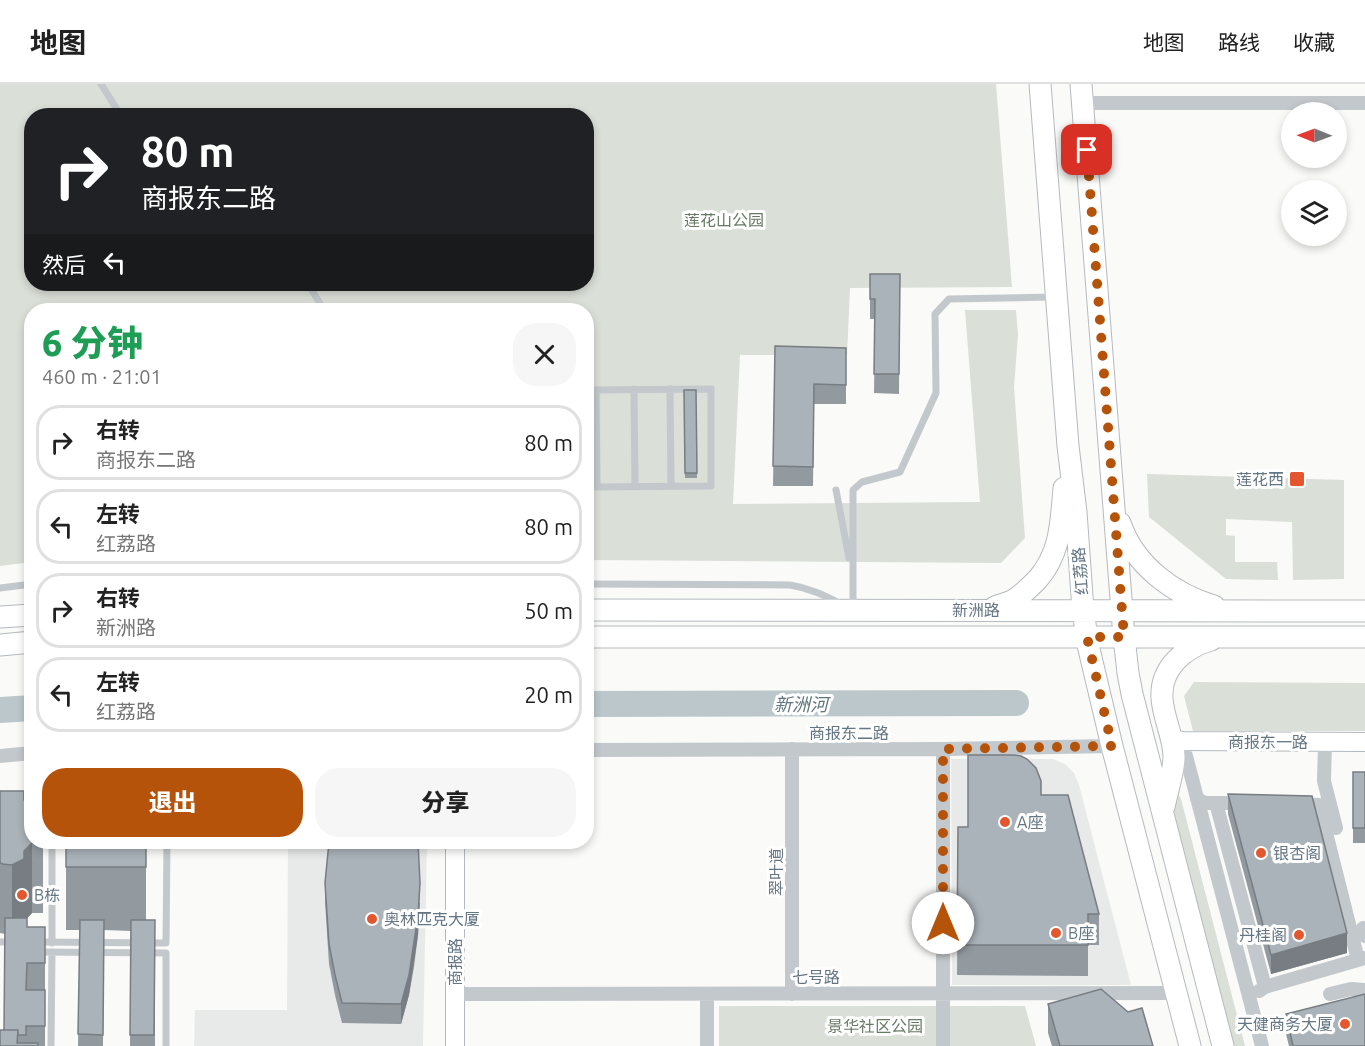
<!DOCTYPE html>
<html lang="zh">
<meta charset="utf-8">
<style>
:root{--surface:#fff;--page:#f6f6f6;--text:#222;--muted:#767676;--line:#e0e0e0;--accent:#b45309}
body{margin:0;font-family:Ubuntu,"Noto Sans SC",sans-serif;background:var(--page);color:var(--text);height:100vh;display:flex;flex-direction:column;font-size:22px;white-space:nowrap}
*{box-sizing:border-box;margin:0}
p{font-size:20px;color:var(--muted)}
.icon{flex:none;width:33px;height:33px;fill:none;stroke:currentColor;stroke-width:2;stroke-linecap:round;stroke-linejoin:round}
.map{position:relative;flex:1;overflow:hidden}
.panel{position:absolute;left:24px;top:219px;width:570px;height:546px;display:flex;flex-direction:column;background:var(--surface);border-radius:24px;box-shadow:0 3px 9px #0003}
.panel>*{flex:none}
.banner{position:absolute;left:24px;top:24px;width:570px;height:183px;border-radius:24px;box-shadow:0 3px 9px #0003;background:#202124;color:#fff;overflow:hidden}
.needle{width:39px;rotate:271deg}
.fabs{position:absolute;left:1281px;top:18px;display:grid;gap:12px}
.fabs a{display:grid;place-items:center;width:66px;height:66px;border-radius:50%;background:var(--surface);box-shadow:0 3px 9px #0003;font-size:30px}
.pin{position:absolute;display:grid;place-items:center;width:51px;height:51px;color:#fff;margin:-26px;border-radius:12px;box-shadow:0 3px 9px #0006}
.me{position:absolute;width:66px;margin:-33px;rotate:0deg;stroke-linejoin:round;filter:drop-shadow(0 0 4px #0008)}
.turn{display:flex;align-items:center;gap:21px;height:126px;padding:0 18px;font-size:27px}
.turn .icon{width:78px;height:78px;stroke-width:2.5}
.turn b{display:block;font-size:42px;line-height:51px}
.then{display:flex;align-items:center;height:57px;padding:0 18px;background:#0003;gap:12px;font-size:22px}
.round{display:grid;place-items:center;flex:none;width:63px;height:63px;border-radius:24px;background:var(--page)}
.overview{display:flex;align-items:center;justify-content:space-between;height:102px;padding:0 18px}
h1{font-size:36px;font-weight:800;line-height:45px;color:#1e9e55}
.cta{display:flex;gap:12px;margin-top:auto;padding:12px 18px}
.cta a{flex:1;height:69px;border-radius:24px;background:var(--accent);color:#fff;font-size:24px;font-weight:800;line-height:69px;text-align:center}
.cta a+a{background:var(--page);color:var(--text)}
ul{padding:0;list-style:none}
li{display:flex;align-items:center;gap:18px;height:75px;margin:0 12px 9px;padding:0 6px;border:3px solid var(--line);border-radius:24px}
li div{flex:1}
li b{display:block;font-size:22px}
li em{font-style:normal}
header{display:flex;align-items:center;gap:36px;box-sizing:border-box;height:84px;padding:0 30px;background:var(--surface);border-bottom:2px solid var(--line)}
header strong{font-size:28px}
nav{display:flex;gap:33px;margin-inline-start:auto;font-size:21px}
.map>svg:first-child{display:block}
.built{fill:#e8e9e9}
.green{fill:#dadfd7;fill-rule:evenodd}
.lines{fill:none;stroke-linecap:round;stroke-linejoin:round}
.river{stroke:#bbc7cb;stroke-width:26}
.secondary-casing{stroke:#b3babf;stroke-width:20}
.primary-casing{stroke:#b5babe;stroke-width:23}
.lane{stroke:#c3c8cc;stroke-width:7}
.street{stroke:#c3c8cc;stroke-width:14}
.secondary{stroke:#fff;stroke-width:18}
.primary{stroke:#fff;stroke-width:21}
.wall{fill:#929a9f}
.shaded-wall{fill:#777d82}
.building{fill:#aab3b9;stroke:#777d82;stroke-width:1.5}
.route{stroke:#b45309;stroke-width:10;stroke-dasharray:0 18}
.poi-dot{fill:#e4572e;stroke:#fff;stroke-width:2}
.labels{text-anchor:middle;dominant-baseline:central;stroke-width:6;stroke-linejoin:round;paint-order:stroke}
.park-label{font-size:16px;fill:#687a64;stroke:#fff}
.poi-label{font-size:16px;fill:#657683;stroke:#fff;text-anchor:start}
.street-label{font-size:16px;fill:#657683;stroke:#fff}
.water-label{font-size:18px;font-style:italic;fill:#60757c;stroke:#fff}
</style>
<header>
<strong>地图</strong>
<nav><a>地图</a><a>路线</a><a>收藏</a></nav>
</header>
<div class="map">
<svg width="1365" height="962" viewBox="0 0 1365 962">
<rect width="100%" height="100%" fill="#fafaf8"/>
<path class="built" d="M951 675H1053L1065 680 1074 689 1079 701 1131 901H952Z
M288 758H427L423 962H194L195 926H287Z"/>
<path class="green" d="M0 0H996L1012 203 850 204 847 271H740L733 420 980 418 965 226H1016L1018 251 1014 303 1025 454 1001 479 587 476 586 226H32L31 478 0 482ZM32 32H586V200H32Z
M1147 390 1344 396V495L1293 496 1292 438 1226 435V451L1235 452V478H1277L1278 496 1226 495 1149 433Z
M1194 598 1365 599V647H1193L1184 612Z
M1177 708 1181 715 1245 962H1228L1171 729Z
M719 922H1025L1036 962H719Z"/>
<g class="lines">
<path class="river" d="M586 620 1016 619
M0 626 32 624"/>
<g class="secondary-casing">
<path id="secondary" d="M1172 655 1183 657 1365 658
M455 962V758"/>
</g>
<g class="primary-casing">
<path id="primary" d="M1040 0 1068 362 1076 428 1083 526 1088 561 1112 662 1190 962
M1081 0 1124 553 1128 589 1132 610 1223 962
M1120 439C1134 481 1173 510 1214 522
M995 523C1000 521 1007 519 1012 517 1021 512 1030 503 1037 496 1061 469 1061 438 1064 404
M586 526 1365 527
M0 533 32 531
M586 553H1365
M0 561 32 558
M1164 723C1167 708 1174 687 1174 673 1174 653 1163 634 1162 614 1160 584 1185 563 1211 556"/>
</g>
<path class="lane" d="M101 0 121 32
M308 200 324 226
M634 305 635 403
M670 305 671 402
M586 306 711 305V402L586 403
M596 306 597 403
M836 406 849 474
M586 500 790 501C809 504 824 511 841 520
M0 504 32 500
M853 525V406L862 398 900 388 936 309 935 230 949 215 1054 213
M0 858H14
M37 858 166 859 167 758
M52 859V758
M39 868 166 869V962
M51 962 52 868"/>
<path class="street" d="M1083 19H1365
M1325 657 1324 697 1336 744
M792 665V910
M943 665V962
M586 666 943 665 1112 662
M0 672 32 669
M1174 674 1186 672 1262 962
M1197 715 1205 719H1246
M1216 719 1265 903
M1298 720 1319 721 1358 876
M1363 844 1365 852
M1259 907 1265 903 1365 874
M455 910 1177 909
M707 910V962
M1330 910 1351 905 1365 906"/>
<use href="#secondary" class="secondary"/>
<use href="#primary" class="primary"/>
</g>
<path class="wall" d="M870 190H900L899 310 874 309 875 235H870Z
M775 262 846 264V320H814L813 402H773Z
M684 306H696L697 394H685Z
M1353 688H1365V759H1353Z
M0 707 43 758V829H32L27 834V843H45V962H0L4 946 5 850 0 849Z
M1228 710 1347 869 1271 890 1228 730Z
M1041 711 1099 830V861H1088V892L957 891 958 743H968Z
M66 758H146V836L155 876V962H130L131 847 104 846 103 962H78L80 846H66Z
M325 799 420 819 418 851 414 883 409 911 401 940 342 939 335 911 329 880 325 818Z
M1048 920 1153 962H1052L1048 949Z
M1286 930 1365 962H1289L1286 950Z"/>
<path class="shaded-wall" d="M32 759V829L12 850V781Z
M420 799 418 851 409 911 401 940V920Z
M1347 849V869L1271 890V871Z"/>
<path class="building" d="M870 190H900L899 290H874L875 215H870Z
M775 262 846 264V301L814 300 813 383 773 382Z
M684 306H696L697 389H685Z
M968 671H1014L1021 672 1027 675 1036 684 1041 697V711H1068L1099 830H1088V861H957L958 743H968Z
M1353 688H1365V744H1353Z
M0 707H24V716L32 723V758H43V759H32L24 767V775L12 781 3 780 0 779Z
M1228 710 1312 712 1347 849 1271 871Z
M66 758H146V783H66Z
M329 758H418L420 799 418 831 409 891 401 920 342 919 335 891 329 860 325 799Z
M5 834H27V843H45V879H27L26 906H45V942H26V951H18V946H4Z
M80 836H104L103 951 78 950Z
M131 836H155L154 951H130Z
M1101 905 1128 928 1142 924 1153 962H1060L1048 920Z
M1365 910V962H1293L1286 930Z
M0 946H18L17 959H38V962H0Z"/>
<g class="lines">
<path class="route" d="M943 839V665L1112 662 1087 553H1124L1087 66"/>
</g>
<g class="poi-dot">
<rect x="1289" y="387" width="16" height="16" rx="3"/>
<circle cx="1005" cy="738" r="6"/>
<circle cx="1261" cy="769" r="6"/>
<circle cx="22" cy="811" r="6"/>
<circle cx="372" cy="835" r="6"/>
<circle cx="1056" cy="849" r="6"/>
<circle cx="1299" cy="851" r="6"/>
<circle cx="1345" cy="940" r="6"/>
</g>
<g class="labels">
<g class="park-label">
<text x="724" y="136">莲花山公园</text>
<text x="875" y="942">景华社区公园</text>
</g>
<g class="poi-label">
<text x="1284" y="395" text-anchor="end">莲花西</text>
<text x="1017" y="738">A座</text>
<text x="1273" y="769">银杏阁</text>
<text x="34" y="811">B栋</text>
<text x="384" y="835">奥林匹克大厦</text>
<text x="1068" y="849">B座</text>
<text x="1287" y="851" text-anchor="end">丹桂阁</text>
<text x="1333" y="940" text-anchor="end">天健商务大厦</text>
</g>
<g class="street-label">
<text transform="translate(1080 487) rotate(-95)">红荔路</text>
<text x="976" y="526">新洲路</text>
<text x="849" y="649">商报东二路</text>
<text x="1268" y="658">商报东一路</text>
<text transform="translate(776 788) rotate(-90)">翠叶道</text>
<text transform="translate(455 878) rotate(-90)">商报路</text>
<text x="816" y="893">七号路</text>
</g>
<g class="water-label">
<text x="801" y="620">新洲河</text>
</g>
</g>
</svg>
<div class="fabs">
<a><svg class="needle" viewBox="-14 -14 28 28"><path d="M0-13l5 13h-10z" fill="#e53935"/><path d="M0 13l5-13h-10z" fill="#767676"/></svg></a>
<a><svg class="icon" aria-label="layers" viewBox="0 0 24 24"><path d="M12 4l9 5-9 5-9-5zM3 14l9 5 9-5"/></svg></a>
</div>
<div class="pin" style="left:1087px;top:66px;background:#d93025"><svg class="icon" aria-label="arrive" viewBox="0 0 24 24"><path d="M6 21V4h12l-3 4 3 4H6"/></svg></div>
<svg class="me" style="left:943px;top:839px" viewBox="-20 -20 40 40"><circle r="19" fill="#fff"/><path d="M0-13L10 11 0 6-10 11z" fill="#b45309"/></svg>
<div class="banner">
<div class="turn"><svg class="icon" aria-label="right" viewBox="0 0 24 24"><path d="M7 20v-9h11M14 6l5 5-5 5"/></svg><div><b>80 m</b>商报东二路</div></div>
<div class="then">然后<svg class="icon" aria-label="left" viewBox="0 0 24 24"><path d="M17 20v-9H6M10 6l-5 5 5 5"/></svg></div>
</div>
<section class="panel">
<div class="overview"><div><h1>6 分钟</h1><p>460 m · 21:01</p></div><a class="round"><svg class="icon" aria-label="close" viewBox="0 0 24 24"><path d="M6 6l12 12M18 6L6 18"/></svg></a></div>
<ul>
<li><svg class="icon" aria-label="right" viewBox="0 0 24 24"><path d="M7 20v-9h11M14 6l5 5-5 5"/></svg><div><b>右转</b><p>商报东二路</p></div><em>80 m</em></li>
<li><svg class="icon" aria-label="left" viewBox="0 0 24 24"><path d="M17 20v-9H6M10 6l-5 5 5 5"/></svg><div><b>左转</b><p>红荔路</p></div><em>80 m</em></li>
<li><svg class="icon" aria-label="right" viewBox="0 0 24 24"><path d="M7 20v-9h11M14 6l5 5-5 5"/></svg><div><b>右转</b><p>新洲路</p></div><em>50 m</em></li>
<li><svg class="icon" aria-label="left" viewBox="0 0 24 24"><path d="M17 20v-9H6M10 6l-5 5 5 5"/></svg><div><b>左转</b><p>红荔路</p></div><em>20 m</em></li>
</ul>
<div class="cta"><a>退出</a><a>分享</a></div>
</section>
</div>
